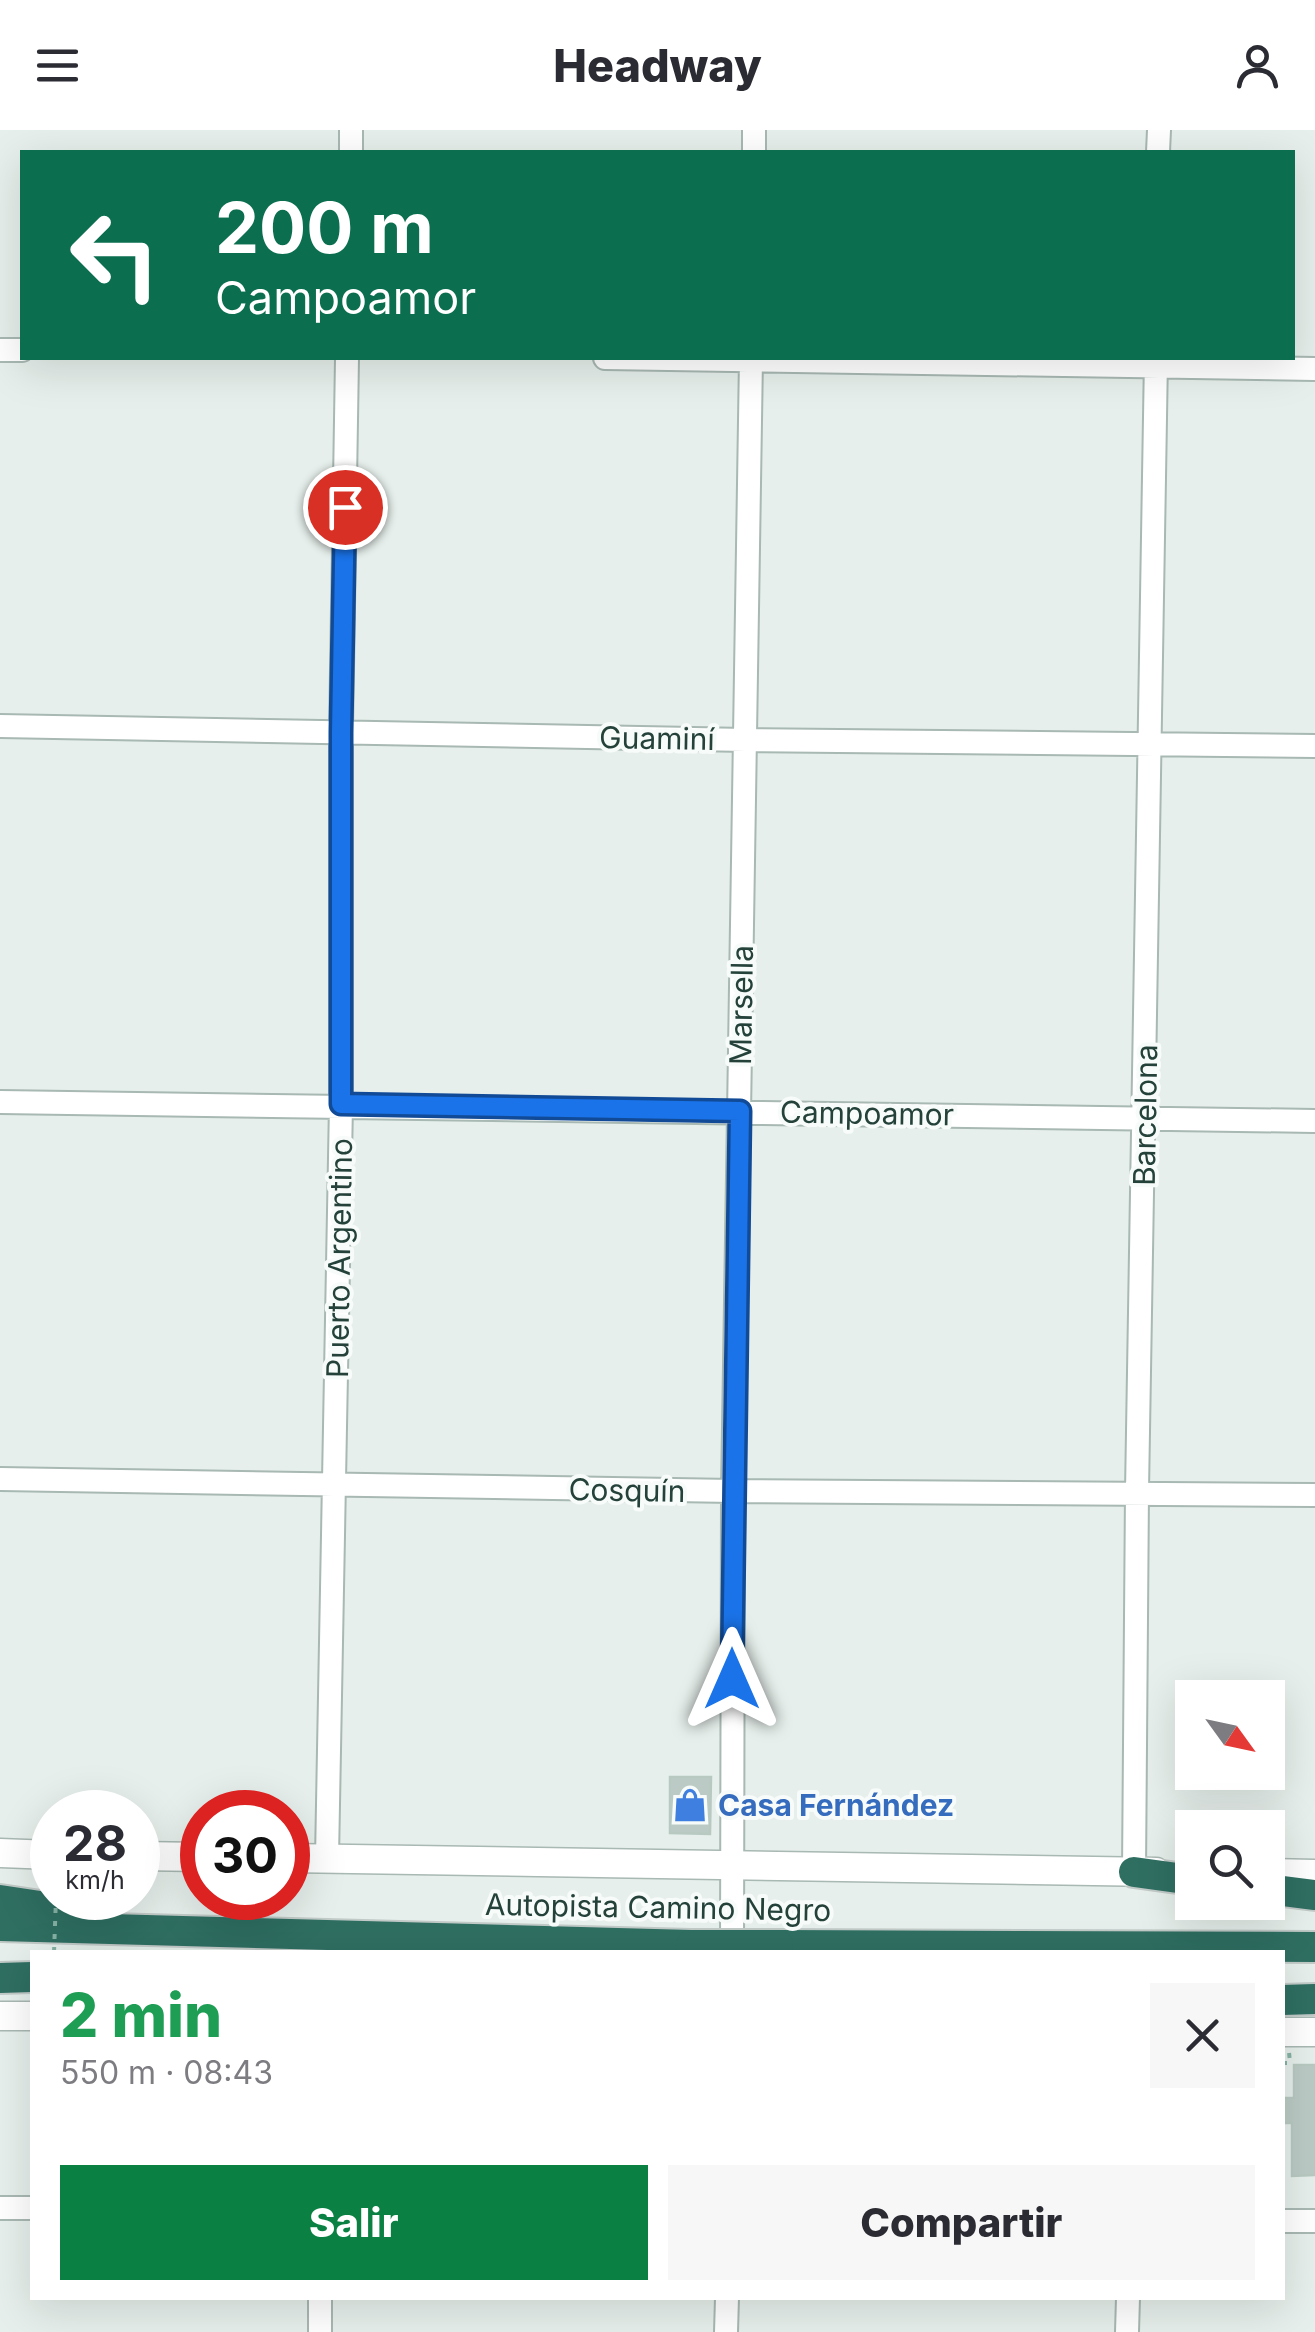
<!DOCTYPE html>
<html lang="es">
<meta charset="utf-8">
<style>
:root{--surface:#fff;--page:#f7f7f7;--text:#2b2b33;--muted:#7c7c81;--accent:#0b8043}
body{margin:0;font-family:Inter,sans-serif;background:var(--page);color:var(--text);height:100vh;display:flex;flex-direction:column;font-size:38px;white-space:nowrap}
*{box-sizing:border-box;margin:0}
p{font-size:32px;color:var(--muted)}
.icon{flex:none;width:55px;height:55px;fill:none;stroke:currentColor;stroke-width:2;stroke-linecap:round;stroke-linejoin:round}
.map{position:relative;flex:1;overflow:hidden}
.side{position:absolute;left:30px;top:1820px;width:1255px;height:350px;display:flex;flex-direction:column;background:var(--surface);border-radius:0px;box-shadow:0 10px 40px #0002}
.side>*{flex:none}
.guide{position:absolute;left:20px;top:20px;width:1275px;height:210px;border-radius:0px;box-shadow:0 10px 40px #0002;background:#0b6e4f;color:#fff;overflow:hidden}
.needle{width:65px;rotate:123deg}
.fabs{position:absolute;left:1175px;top:1550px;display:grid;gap:20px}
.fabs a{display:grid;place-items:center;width:110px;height:110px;border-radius:0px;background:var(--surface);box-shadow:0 10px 40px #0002;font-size:50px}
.speed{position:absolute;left:30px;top:1660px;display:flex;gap:20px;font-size:50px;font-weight:700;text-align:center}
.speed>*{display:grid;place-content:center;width:130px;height:130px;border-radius:50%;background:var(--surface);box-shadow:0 10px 40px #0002;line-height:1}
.speed small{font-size:25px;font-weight:400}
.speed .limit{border:15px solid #d22;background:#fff;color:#111}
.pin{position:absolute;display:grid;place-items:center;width:85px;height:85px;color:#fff;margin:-42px;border:5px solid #fff;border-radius:50%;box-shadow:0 2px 10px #0007}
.me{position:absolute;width:110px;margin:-55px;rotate:0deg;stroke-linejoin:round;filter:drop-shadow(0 0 8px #0008)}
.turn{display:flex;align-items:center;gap:35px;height:210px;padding:0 30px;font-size:45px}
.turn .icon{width:130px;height:130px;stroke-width:2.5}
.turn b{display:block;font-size:70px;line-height:85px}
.round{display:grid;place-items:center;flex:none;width:105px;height:105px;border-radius:0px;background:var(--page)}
.head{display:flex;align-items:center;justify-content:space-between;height:170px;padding:0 30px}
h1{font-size:60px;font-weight:800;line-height:75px;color:#1e9e55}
.action{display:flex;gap:20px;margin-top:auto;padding:20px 30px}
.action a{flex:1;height:115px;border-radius:0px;background:var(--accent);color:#fff;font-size:40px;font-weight:800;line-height:115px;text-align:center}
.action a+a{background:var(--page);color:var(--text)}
header{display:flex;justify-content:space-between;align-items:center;height:130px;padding:0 30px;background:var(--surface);font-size:45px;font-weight:800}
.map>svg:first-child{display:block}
.building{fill:#bbcac4;stroke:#b8c9c2;stroke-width:2.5}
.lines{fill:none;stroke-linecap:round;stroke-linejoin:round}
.minor-casing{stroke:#a8b8b2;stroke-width:26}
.tertiary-casing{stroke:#a8b8b2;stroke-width:31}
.motorway-casing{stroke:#c2cac8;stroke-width:34}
.path{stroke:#86b3a5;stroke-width:4;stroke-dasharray:5 8;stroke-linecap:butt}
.minor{stroke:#fff;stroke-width:22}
.tertiary{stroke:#fff;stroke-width:28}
.motorway{stroke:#2f6f62;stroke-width:30}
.motorway-bridge-casing{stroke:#c2cac8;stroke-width:34;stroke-linecap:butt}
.path-bridge{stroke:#86b3a5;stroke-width:4;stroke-dasharray:5 8;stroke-linecap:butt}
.motorway-bridge{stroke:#2f6f62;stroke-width:30}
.route-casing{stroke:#114b97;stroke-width:25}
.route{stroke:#1a73e8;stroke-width:18}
.labels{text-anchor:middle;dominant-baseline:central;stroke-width:8;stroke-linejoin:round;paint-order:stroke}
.street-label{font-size:30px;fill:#24423a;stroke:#f7fbf9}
.shop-label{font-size:30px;font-weight:bold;fill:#366cbe;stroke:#f7fbf9;text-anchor:start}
</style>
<header><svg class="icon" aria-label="menu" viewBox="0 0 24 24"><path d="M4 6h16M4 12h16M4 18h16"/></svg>Headway<svg class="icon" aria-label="person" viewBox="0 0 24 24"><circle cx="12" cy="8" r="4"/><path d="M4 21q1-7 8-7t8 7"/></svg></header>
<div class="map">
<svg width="1315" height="2202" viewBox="0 0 1315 2202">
<rect width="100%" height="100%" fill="#e6efeb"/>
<path class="building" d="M670 1647H711L710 1704 670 1703Z
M1294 1935H1315V2045L1292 2046V1993H1284L1282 2006V1968H1294Z"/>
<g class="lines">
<g class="minor-casing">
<path id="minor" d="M351 22V0
M754 22V0
M1158 22 1159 0
M0 220H22
M605 228 1315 239
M0 596 746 610 1315 616
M0 972 1315 991
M0 1349 733 1361 1315 1365
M327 1728 341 974V601L347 228
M1134 1742 1137 1361 1156 228
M732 1822 733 1361 751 228
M0 2078H32
M1282 2091H1315
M320 2202V2168
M726 2202 727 2168
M1127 2202 1128 2168"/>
</g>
<g class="tertiary-casing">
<path id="tertiary" d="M0 1723 52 1725
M138 1726 202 1727
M288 1728 1156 1742
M1268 1743 1315 1744
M0 1886H32
M1282 1902H1315"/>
</g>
<g class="motorway-casing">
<path id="motorway" d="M1134 1742 1192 1750
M1268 1759 1315 1765
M0 1770 80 1782
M0 1796 691 1815
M778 1815 1315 1817
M0 1848 32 1847
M1282 1870 1315 1869"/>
</g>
<path class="path" d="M138 1760 140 1761H138
M1282 1933H1290L1289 1922"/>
<use href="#minor" class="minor"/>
<use href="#tertiary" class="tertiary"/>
<use href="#motorway" class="motorway"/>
<g class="motorway-bridge-casing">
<path id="motorway-bridge" d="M691 1815H778"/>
</g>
<path class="path-bridge" d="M54 1822 56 1768"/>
<use href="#motorway-bridge" class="motorway-bridge"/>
</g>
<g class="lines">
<g class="route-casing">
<path id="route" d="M345 377 341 602V974L740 981 732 1549"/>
</g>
<use href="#route" class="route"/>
</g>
<defs>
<g id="shop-bare" transform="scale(2.7)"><path d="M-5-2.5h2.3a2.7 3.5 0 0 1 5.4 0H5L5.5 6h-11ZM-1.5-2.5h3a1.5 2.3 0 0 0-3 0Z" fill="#3f7fe0" stroke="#f7fbf9" stroke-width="2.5" paint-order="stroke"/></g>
</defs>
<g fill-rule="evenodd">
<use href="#shop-bare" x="690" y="1675"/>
</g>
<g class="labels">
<g class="street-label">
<text transform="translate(657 608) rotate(1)">Guaminí</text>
<text transform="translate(741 875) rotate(-89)">Marsella</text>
<text transform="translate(867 983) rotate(1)">Campoamor</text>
<text transform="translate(1145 985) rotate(-89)">Barcelona</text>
<text transform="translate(339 1128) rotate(-89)">Puerto Argentino</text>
<text transform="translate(627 1360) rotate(1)">Cosquín</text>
<text transform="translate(658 1777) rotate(1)">Autopista Camino Negro</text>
</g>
<g class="shop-label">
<text x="718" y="1675">Casa Fernández</text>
</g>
</g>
</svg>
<div class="fabs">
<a><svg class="needle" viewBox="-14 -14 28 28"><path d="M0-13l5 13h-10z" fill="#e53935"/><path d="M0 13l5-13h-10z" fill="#7c7c81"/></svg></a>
<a><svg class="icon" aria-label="search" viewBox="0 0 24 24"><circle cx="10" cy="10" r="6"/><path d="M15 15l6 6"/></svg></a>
</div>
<div class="speed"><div>28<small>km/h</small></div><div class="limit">30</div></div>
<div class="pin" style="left:345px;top:377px;background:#d93025"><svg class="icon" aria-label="arrive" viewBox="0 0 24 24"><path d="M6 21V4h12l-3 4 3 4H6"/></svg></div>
<svg class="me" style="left:732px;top:1549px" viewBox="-20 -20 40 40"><path d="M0-17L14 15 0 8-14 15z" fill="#1a73e8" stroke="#fff" stroke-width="4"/></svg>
<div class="guide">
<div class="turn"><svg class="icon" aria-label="left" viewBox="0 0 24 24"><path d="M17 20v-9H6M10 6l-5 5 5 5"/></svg><div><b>200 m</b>Campoamor</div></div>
</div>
<section class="side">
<div class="head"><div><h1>2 min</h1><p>550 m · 08:43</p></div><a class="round"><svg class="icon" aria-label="close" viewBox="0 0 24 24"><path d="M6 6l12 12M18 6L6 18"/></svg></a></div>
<div class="action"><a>Salir</a><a>Compartir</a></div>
</section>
</div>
